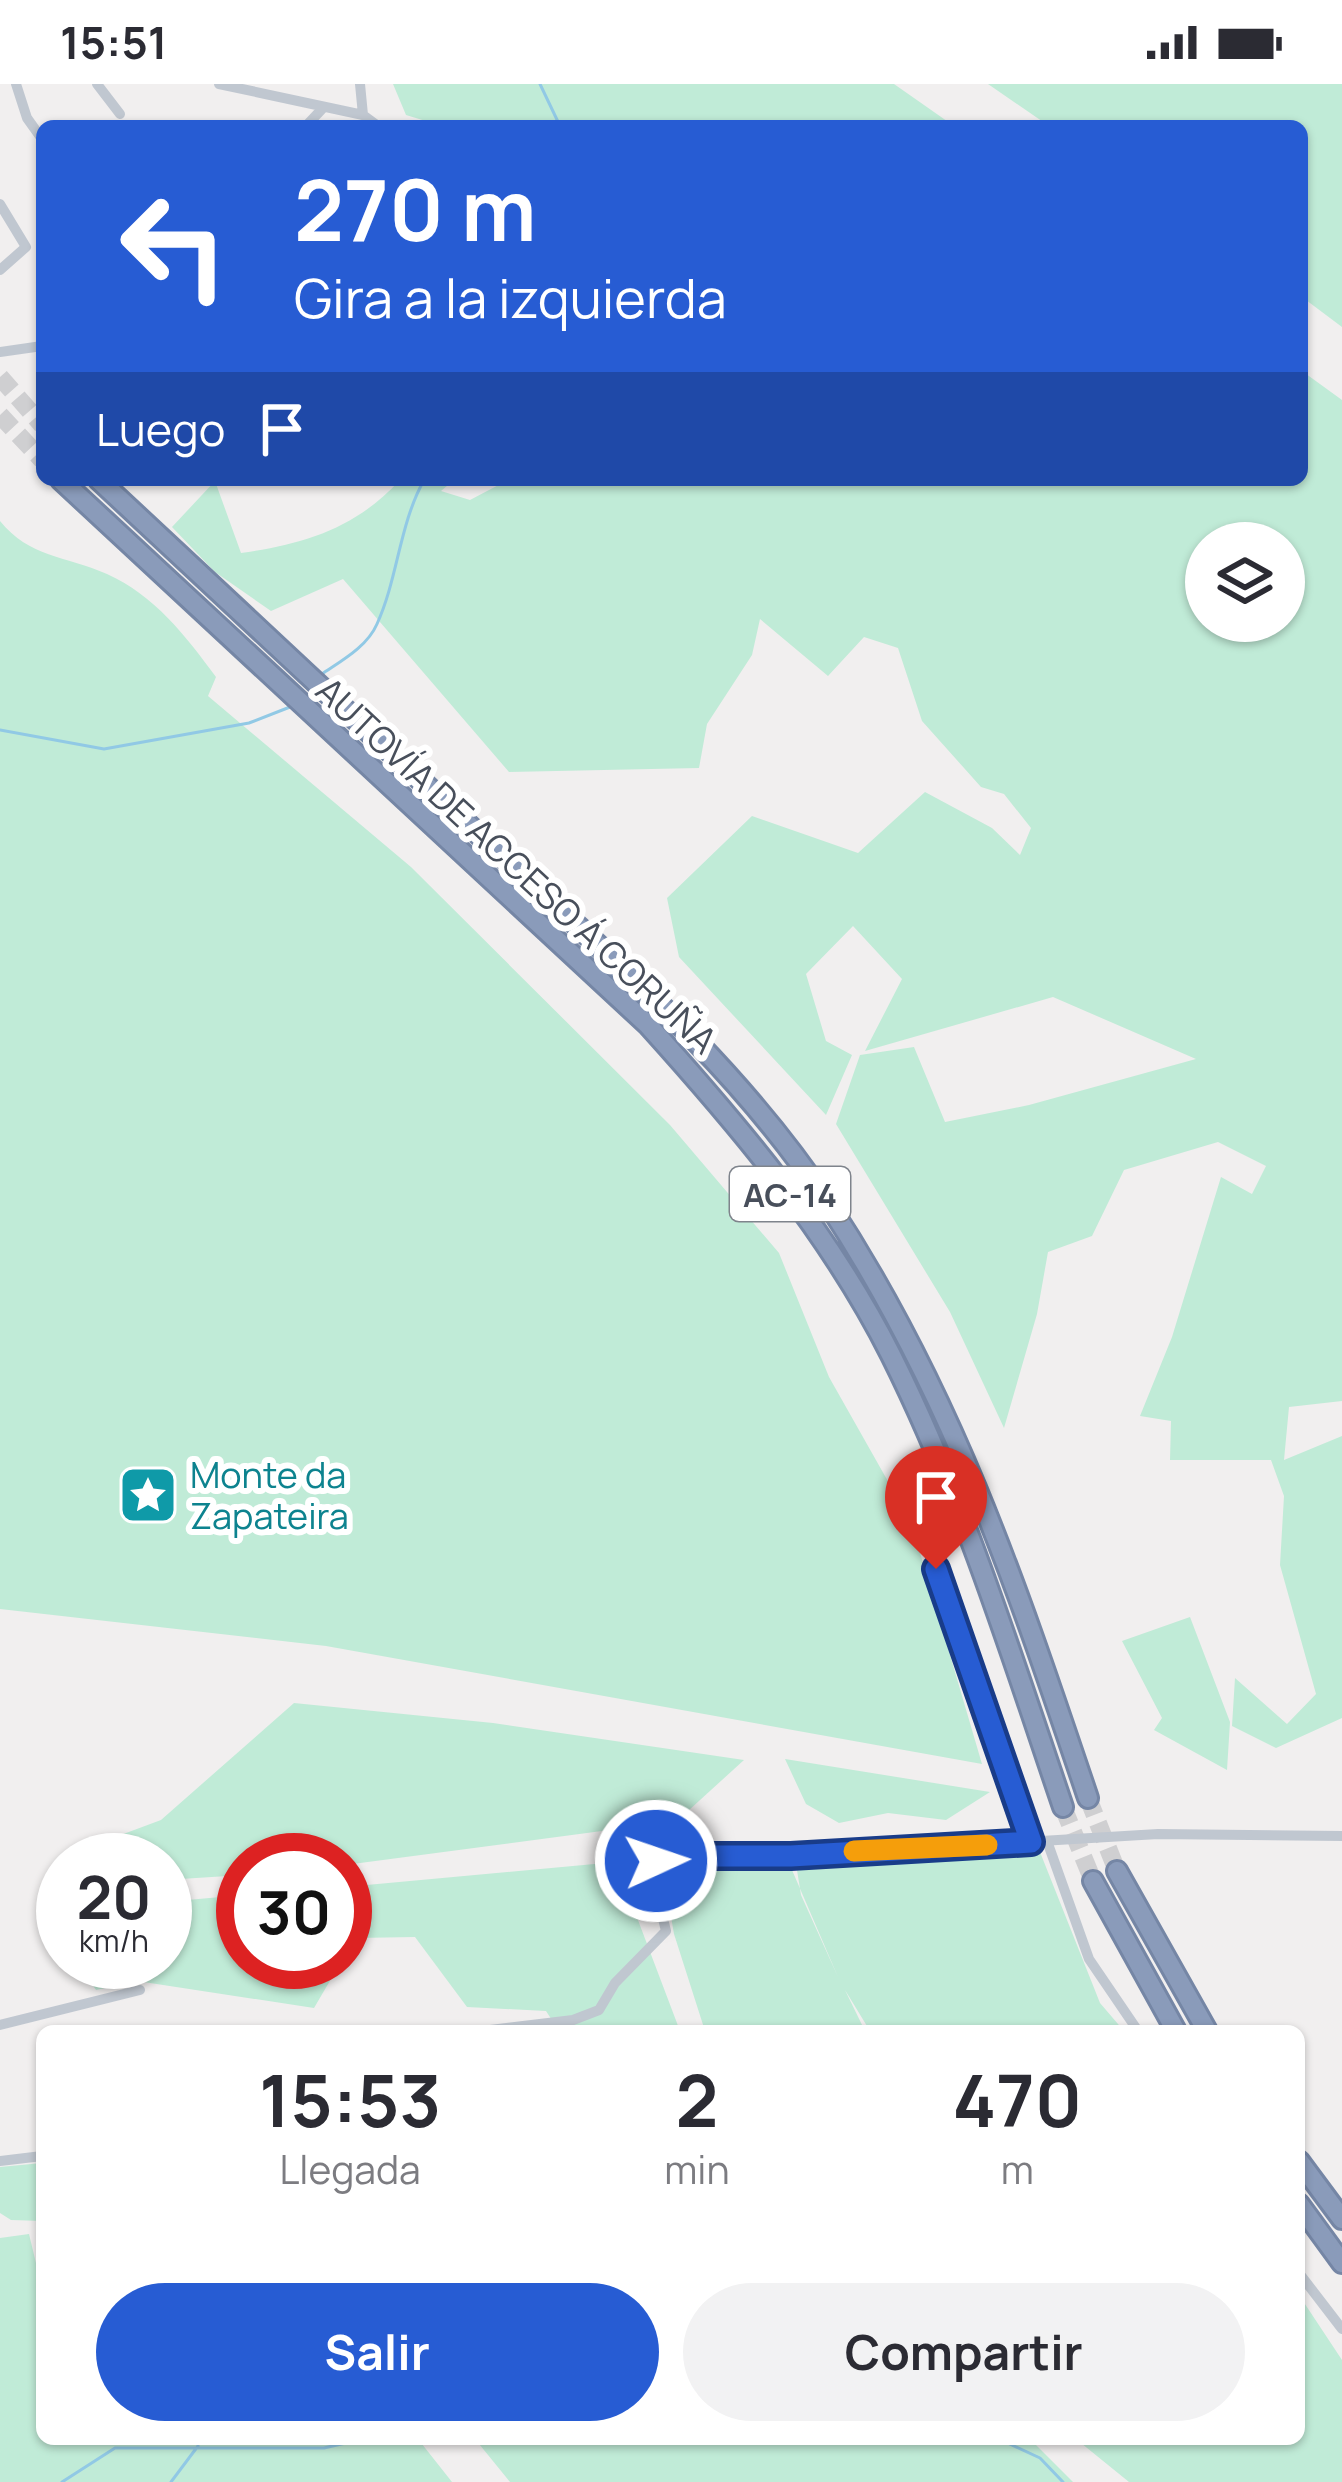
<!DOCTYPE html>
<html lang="es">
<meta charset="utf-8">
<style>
:root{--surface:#fff;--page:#f2f2f3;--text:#2b2b33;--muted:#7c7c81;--accent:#275cd3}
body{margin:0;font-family:Manrope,sans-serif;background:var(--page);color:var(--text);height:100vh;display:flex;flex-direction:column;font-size:45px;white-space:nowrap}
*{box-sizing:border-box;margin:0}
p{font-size:39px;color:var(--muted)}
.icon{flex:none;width:66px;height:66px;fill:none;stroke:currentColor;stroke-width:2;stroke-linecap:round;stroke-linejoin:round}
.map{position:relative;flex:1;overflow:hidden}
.panel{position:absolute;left:36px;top:1941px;width:1269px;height:420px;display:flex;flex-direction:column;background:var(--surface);border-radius:18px;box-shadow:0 3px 9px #0004}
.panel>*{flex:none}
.top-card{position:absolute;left:36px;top:36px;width:1272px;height:366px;border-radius:18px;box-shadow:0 3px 9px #0004;background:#275cd3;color:#fff;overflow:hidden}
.controls{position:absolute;left:1185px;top:438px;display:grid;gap:24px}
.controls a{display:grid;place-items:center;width:120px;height:120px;border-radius:50%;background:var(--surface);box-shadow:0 3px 9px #0004;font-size:60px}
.speed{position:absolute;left:36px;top:1749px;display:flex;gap:24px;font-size:60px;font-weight:700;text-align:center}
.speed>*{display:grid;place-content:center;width:156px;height:156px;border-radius:50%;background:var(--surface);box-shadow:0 3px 9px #0004;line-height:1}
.speed small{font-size:30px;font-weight:400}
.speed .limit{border:18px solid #d22;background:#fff;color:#111}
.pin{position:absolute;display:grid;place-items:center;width:102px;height:102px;color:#fff;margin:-123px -51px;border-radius:50% 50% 50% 0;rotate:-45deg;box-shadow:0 0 12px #0007}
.pin .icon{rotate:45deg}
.me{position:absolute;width:132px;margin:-66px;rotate:87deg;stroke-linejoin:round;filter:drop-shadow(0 0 9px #0008)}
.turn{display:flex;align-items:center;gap:42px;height:252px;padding:0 60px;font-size:54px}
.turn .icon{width:156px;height:156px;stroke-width:2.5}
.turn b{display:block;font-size:84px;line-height:102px}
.then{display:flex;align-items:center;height:114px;padding:0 60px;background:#0003;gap:24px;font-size:45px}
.eta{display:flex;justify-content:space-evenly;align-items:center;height:204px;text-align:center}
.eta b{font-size:72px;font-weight:700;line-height:84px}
.cta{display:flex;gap:24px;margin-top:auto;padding:24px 60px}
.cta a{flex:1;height:138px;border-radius:72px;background:var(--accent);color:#fff;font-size:48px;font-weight:700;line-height:138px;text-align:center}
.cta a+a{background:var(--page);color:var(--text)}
.status{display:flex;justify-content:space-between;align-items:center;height:84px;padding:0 60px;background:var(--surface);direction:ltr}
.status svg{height:33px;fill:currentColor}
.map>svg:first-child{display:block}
.green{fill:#c0ebd7;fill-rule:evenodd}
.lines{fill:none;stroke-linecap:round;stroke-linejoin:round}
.stream{stroke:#91c9e5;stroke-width:3}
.motorway-tunnel{stroke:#cfcfd1;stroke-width:18;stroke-dasharray:18 9;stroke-linecap:butt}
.motorway-casing{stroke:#7586a5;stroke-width:24}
.minor{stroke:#c0c7d0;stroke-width:10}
.motorway{stroke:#8a9bba;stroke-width:18}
.route-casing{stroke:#193c89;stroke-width:30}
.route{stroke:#275cd3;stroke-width:21}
.slow{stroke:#f59e0b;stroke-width:21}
.labels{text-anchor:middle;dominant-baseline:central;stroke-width:12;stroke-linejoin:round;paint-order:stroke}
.shield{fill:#fff;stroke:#7f848c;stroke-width:3}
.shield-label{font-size:33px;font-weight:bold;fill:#484f5b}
.street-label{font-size:36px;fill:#484f5b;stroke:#fff}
.culture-label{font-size:36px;fill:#0d838f;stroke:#fff;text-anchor:start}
</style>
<div class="status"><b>15:51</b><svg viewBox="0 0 49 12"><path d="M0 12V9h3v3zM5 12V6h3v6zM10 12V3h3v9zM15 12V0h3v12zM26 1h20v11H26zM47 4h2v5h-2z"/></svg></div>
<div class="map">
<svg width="1342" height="2398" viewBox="0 0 1342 2398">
<rect width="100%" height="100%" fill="#f1efef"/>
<path class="green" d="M393 0H894L954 42H442L406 31Z
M988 0H1342V243L1302 213V42H1049Z
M1302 287 1342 316V1317L1289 1323 1284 1376 1342 1352V1634L1276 1664 1232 1642 1235 1594 1287 1640 1316 1610 1280 1481 1284 1412 1271 1376H1170L1171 1337 1140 1332 1172 1253 1221 1093 1252 1110 1266 1082 1218 1058 1124 1086 1092 1152 1048 1168 1037 1230 1004 1344 950 1228 836 1040 860 971 914 963 945 1038 1029 1021 1196 975 1053 913 865 967 902 895 853 842 806 890 826 957 852 971 826 1031 679 873 667 814 752 732 858 769 925 708 992 744 1020 771 1031 744 1004 710 981 703 922 637 898 564 864 553 828 592 760 535 752 571 707 640 699 684 509 688 343 495 271 527 215 488 172 443 215 397 241 469C305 460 356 444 400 396H454L441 407 470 416 508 396H1302ZM1206 459H1284V537H1206Z
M0 437C30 474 64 471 107 490 154 511 186 552 216 593L208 612 411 783 670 1041 779 1169 829 1293 911 1438 982 1680 326 1562 0 1525Z
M1190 1533 1230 1638 1227 1686 1154 1646 1162 1634 1122 1557Z
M294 1619 493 1639 744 1676 677 1737 345 1781V1776H243V1791L165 1796V1776H128L118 1752 161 1736Z
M785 1675 990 1708 946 1736 888 1729 839 1739 806 1720Z
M1040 1768 1100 1919 1124 1947H870L845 1906 865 1947H705L674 1850 663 1786 789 1779 838 1893 801 1811 796 1780Z
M616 1778 680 1947H559L546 1927 467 1923 415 1853 356 1854 345 1872V1803Z
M243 1811V1878H341L314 1924 137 1897 96 1906 77 1878H165V1818Z
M42 2079V2137L11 2136 0 2129V2083Z
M29 2150 42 2204V2355H418L452 2398H0V2154Z
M1299 2211 1342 2276V2398H1129L1076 2355H1299Z
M475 2355H1030L1073 2398H510Z"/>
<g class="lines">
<path class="stream" d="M540 0 560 42
M322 590C341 577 367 563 377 540 398 494 399 441 424 396
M0 646 104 665 249 639 290 623
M999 2355 1040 2374 1063 2398
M62 2398 115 2364H324L363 2355
M171 2398 198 2362"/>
<path class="motorway-tunnel" d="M0 293 42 341
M0 331 42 376
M1088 1714 1117 1787
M1063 1723 1093 1797"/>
<g class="motorway-casing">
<path id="motorway" d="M61 396 648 941C739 1042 829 1148 891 1271 963 1415 1011 1570 1063 1723
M99 396C234 522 369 648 504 774 618 880 741 987 827 1118 952 1308 1016 1500 1088 1714
M1117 1787 1207 1947
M1093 1797 1176 1947
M1299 2077 1342 2135
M1299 2120 1342 2179"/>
</g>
<path class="minor" d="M16 0 27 34 42 55
M97 0 120 30
M219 0 363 31
M360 0 363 31 378 42
M306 42 323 24
M0 120 26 163 0 186
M0 268 42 262
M936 1485 1031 1758
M1047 1757 1089 1875 1138 1947
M0 1941 140 1906
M482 1947 573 1936 599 1926 615 1899 666 1847 650 1781 660 1772H791L1158 1750 1342 1752
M0 2077 42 2072
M1299 2189 1342 2245"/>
<use href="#motorway" class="motorway"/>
</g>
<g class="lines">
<g class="route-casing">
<path id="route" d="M656 1777 660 1772H791L1031 1758 936 1485"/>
</g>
<use href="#route" class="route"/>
<path class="slow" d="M854 1767 987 1761"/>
</g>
<defs>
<g id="sight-square" transform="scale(3)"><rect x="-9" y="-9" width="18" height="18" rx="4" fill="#0f9aa8" stroke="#fff"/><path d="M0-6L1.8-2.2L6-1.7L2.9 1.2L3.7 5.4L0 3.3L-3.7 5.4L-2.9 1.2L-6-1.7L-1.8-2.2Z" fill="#fff"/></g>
</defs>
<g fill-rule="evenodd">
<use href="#sight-square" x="148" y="1411"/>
</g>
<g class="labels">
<rect class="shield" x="730" y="1083" width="120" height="54" rx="9"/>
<g class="shield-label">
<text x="790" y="1110">AC-14</text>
</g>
<g class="street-label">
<text transform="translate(517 781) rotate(43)">AUTOVÍA DE ACCESO Á CORUÑA</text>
</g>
<g class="culture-label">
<text x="190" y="1390">Monte da<tspan x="190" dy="41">Zapateira</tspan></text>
</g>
</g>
</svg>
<div class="controls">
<a><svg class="icon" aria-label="layers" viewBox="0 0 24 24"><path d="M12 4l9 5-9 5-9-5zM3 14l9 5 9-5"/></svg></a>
</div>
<div class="speed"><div>20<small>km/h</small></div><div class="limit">30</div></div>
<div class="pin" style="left:936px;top:1485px;background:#d93025"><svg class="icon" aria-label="arrive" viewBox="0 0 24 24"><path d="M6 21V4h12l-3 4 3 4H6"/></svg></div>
<svg class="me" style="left:656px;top:1777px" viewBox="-20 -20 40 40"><circle r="17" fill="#275cd3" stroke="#fff" stroke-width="3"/><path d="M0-11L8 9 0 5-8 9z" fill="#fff"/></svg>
<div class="top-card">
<div class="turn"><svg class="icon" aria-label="left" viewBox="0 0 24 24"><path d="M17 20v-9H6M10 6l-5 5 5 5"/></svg><div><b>270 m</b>Gira a la izquierda</div></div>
<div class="then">Luego<svg class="icon" aria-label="arrive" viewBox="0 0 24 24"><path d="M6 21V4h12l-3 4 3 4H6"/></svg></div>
</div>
<section class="panel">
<div class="eta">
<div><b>15:53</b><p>Llegada</p></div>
<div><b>2</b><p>min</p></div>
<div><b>470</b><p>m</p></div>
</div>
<div class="cta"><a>Salir</a><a>Compartir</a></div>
</section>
</div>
